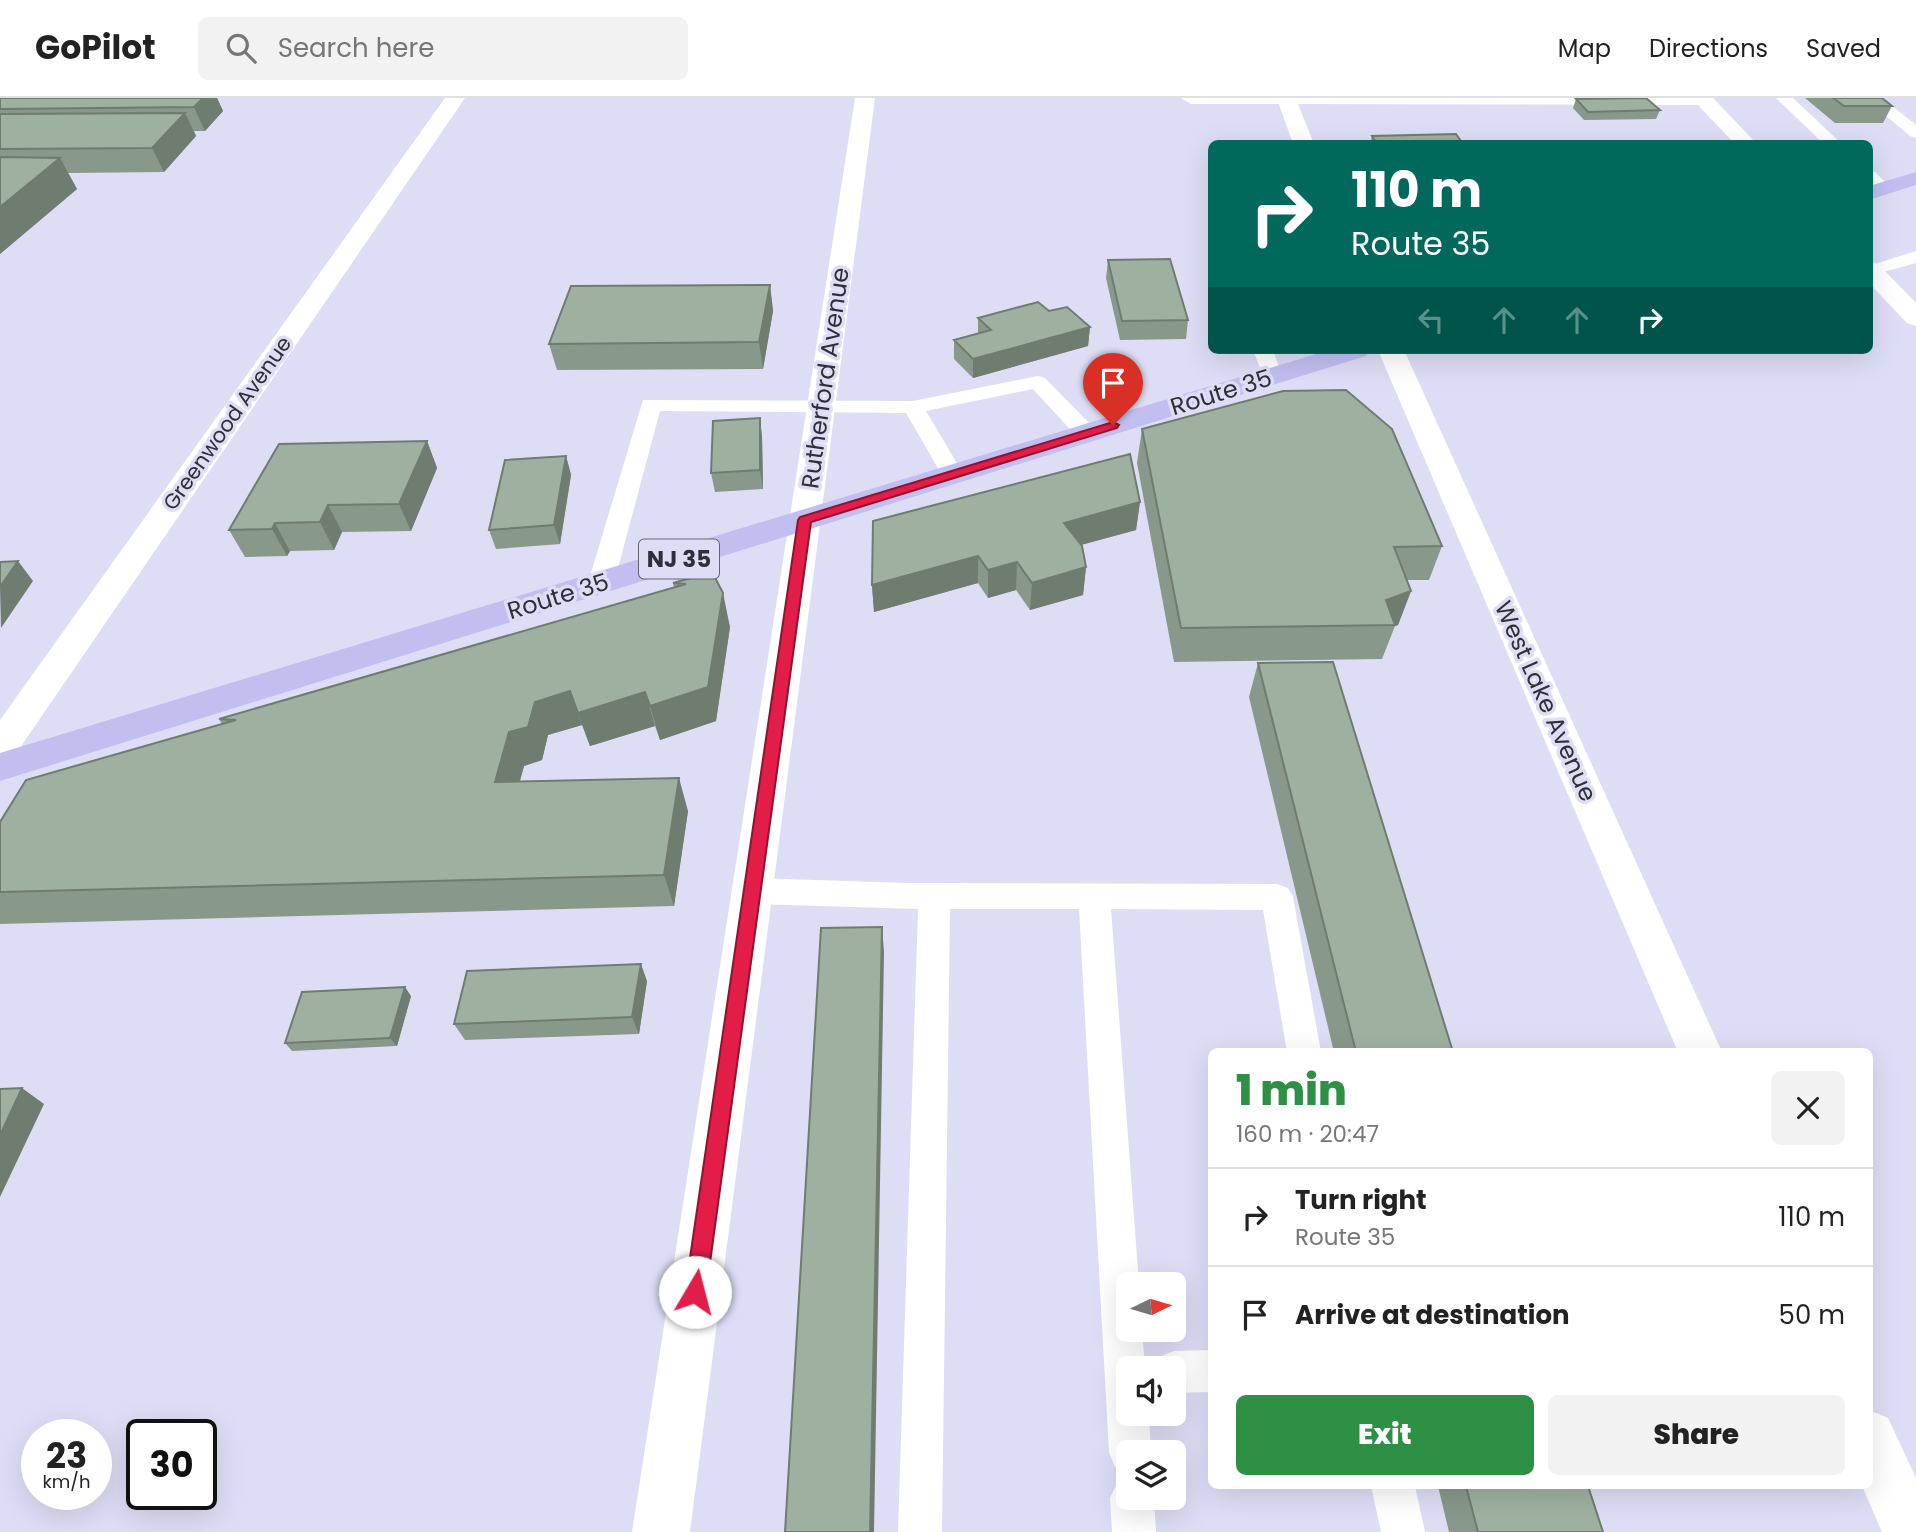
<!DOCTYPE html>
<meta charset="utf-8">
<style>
:root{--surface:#fff;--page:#f2f2f2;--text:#222;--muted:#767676;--line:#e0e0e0;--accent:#2d9045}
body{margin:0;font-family:Poppins,sans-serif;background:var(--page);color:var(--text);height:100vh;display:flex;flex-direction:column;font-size:26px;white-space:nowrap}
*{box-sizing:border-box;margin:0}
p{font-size:23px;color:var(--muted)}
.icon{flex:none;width:38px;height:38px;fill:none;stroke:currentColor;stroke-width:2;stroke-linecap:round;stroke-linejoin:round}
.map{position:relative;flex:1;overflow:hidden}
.details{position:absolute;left:1208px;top:950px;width:665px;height:441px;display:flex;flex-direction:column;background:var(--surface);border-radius:10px;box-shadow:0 7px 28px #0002}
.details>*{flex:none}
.top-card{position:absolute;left:1208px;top:42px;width:665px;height:214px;border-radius:10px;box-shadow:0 7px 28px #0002;background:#00695c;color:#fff;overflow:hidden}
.needle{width:46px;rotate:85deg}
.fabs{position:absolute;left:1116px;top:1174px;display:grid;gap:14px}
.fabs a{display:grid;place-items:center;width:70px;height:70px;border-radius:10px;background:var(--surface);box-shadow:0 7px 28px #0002;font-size:35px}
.speed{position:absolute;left:21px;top:1321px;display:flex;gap:14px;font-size:35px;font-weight:700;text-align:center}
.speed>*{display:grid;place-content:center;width:91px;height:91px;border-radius:50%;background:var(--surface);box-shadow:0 7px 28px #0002;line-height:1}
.speed small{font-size:18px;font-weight:400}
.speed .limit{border:4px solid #111;border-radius:10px;background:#fff;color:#111}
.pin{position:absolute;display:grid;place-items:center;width:60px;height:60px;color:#fff;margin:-72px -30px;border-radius:50% 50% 50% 0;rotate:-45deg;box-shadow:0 0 7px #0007}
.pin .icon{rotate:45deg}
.me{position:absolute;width:77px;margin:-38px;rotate:8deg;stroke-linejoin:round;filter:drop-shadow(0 0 5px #0008)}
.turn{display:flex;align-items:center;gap:24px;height:147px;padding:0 28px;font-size:32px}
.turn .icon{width:91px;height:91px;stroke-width:2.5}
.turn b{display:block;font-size:49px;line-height:60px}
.lanes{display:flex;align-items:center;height:66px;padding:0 28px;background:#0003;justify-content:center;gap:35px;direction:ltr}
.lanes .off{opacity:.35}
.round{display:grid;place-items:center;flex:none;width:74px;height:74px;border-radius:10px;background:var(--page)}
.headline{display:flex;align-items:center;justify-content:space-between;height:119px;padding:0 28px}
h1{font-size:42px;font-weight:800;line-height:52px;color:var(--accent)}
.button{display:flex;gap:14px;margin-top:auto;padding:14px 28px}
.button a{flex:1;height:80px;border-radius:10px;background:var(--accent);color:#fff;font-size:28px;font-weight:800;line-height:80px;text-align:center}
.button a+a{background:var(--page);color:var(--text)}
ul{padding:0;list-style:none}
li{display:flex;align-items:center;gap:21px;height:98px;padding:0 28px;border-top:2px solid var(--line)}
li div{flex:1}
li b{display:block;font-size:26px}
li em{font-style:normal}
header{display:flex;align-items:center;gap:42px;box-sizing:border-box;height:98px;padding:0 35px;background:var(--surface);border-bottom:2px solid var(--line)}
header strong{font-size:33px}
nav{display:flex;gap:38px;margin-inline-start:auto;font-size:24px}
.search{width:490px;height:63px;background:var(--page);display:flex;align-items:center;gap:18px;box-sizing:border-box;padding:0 24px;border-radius:10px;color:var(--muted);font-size:26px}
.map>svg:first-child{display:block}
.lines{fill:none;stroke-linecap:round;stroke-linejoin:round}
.service{fill:#fff;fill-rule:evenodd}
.minor{fill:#fff;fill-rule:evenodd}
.primary{fill:#c1bff0;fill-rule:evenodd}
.wall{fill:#88988a}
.shaded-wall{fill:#6f7c70}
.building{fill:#9eb1a0;stroke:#6f7c70;stroke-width:2}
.route{fill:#e11d48;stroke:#92132f;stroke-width:2}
.labels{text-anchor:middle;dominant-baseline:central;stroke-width:7;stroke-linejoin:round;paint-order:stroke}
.far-street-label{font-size:21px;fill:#2f2f38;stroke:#dddef6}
.shield{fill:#dddef6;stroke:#636471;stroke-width:2}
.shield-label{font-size:23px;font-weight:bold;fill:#2f2f38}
.street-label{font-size:24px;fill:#2f2f38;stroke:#dddef6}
</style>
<header>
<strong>GoPilot</strong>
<div class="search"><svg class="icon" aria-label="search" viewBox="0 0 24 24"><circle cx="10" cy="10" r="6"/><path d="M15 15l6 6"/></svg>Search here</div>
<nav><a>Map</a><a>Directions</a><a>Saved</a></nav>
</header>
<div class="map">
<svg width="1916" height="1434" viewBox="0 0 1916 1434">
<rect width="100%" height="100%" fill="#dddef6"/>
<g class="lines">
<path class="service" d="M1776 0H1793L1842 46H1824Z
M1865 0H1882L1916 27V40L1910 38Z
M1869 73 1875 74 1891 90 1889 94H1877L1869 87Z
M1916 153V165L1869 178V168Z
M1253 252H1273L1282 278 1279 282H1265Z
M1038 278 1045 280 1094 330 1097 335 1094 340H1078L1033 291 926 313 964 377 961 382H945L942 377 906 315 660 313 614 485 610 491 601 493 592 491 588 485 643 302 913 303Z
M752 780 907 785 1277 786 1288 790 1293 799 1321 954H1287L1263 812 1111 811 1139 1186H1129V1232H1142L1145 1270H1129V1316H1149L1151 1354H1129V1375L1115 1369 1109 1354 1079 811H950L942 1434H898L918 811 752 806 741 802 736 793 741 784Z
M1211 1252V1294L1174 1295V1270H1155L1159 1259 1174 1253Z
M1129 1379V1400H1154L1156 1434H1112L1110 1400 1117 1385Z
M1371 1388H1415L1425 1434H1381Z"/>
<path class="minor" d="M445 0H465L13 660 0 664V622Z
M855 0H875L690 1434H632Z
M1181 0H1713L1757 46H1735L1698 7 1298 6 1314 46H1293L1279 6H1191Z
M1869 164 1878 166 1916 205V228L1907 225 1869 185Z
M1378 252H1404L1722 954H1678Z
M1869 1312 1888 1320 1916 1380V1434H1882L1862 1388H1869Z"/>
<path class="primary" d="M1916 74V87L1869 102V88Z
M1329 252H1370L1366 258 0 683V655Z"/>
</g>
<path class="wall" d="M0 0H217L223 13 205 33H194L196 38 164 74 68 75 77 91 0 156Z
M1805 0H1882L1892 8 1883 25H1835Z
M1576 1 1660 12 1656 21 1584 22 1573 10Z
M1372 38 1463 46H1370Z
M1108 162 1188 222 1186 241 1120 242 1106 180Z
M770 187 773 213 763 271 557 272 549 246Z
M978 220 1090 229 1088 248 973 280 954 261V242L978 236Z
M760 320 762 339 763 391 715 394 711 375Z
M1142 331 1442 448 1429 482H1407L1411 493 1398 527 1395 528 1382 561 1174 564 1137 365Z
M427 343 437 370 411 433 342 434 334 452 290 453 287 458 245 459 229 432Z
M566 358 571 377 560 446 496 451 489 432Z
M1140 404 1136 432 1081 447 1086 469 1083 497 1030 512 1016 492 988 500 978 485 874 514 872 487Z
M712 474 730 529 716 623 660 642 655 628 590 648 582 627 548 637 542 662 524 668 520 683 688 713 674 808 0 826V724L222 626 219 621 674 490 673 485Z
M1258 565 1453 954H1334L1249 599Z
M647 883 639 936 465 942 454 926Z
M411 898 397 948 292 953 285 945Z
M1438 1388H1588L1603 1434H1449Z"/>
<path class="shaded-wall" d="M203 0H217L223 13 205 33 194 9Z
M185 15 196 38 164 74 152 50Z
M60 60 77 91 0 156V109Z
M770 187 773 213 763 271 759 244Z
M1090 229 1088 248 973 280V261Z
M760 320 762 339 763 391 760 372Z
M427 343 437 370 411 433 399 406Z
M566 358 571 377 560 446 554 427Z
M1140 404 1136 432 1062 452 1064 425Z
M328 407 342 434 334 452 320 424Z
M275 425 290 453 287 458 272 431Z
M978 458V485L874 514 872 487Z
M18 463 33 483 1 530 0 489Z
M1017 464 1016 492 988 500V472Z
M1086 469 1083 497 1030 512 1032 485Z
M1411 493 1398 527 1395 528 1386 502Z
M723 495 730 529 716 623 660 642 650 608Z
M570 593 582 627 548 637 542 662 524 668 510 717 495 684 509 634 535 604Z
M645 594 655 628 590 648 578 615Z
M679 680 688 713 674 808 664 777Z
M882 829 884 854 874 1434H870Z
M641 866 647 883 639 936 632 919Z
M405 889 411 898 397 948 390 940Z
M22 990 44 1006 0 1099V1037Z"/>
<path class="building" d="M0 0H203L194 9 0 11Z
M1646 0 1660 12 1588 14 1576 1Z
M1833 0H1882L1892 8H1844Z
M185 15 152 50 0 51V16Z
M1456 36 1463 46H1377L1372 38Z
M0 59 60 60 0 109Z
M1170 161 1188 222 1122 223 1108 162Z
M770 187 759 244 549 246 571 188Z
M1038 204 1049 213 1067 209 1090 229 973 261 954 242 991 232 978 220Z
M1346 292 1392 331 1442 448 1394 449 1411 493 1386 502 1395 527 1181 530 1142 331 1283 293Z
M760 320V372L711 375 713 323Z
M427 343 399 406 328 407 320 424 275 425 272 431 229 432 279 346Z
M1130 356 1140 404 1064 425 1082 448 1086 469 1032 485 1017 464 988 472 978 458 872 487 873 423Z
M566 358 554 427 489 432 505 362Z
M18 463 0 489V464Z
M712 474 723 495 708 589 650 608 645 594 578 615 570 593 535 604 528 629 509 634 495 684 679 680 664 777 0 794V724L26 682 236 622 219 621 686 486 673 485Z
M1333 564 1453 954H1356L1258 565Z
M882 829 870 1434H785L821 830Z
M641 866 632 919 454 926 467 873Z
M405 889 390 940 285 945 302 894Z
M22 990 0 1037V991Z
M1466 1388H1588L1603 1434H1478Z"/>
<path class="route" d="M1113 324 1119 327 1117 330 811 424 706 1194 703 1201 695 1204 688 1201 685 1194 798 422 800 419Z"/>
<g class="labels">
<g class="far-street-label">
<text transform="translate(227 325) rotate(-55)">Greenwood Avenue</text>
</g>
<rect class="shield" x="639" y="441.5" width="80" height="39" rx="5"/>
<g class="shield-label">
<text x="679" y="461">NJ 35</text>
</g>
<g class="street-label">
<text transform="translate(825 280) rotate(-82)">Rutherford Avenue</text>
<text transform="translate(1221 294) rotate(-17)">Route 35</text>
<text transform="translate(558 498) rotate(-17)">Route 35</text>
<text transform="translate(1546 603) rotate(66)">West Lake Avenue</text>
</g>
</g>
</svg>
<div class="fabs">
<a><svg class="needle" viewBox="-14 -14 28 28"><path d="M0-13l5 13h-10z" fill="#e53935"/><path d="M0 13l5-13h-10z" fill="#767676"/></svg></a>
<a><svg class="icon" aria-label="sound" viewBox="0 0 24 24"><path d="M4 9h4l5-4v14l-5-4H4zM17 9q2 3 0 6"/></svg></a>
<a><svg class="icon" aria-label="layers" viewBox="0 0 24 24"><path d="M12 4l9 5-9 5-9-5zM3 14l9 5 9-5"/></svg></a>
</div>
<div class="speed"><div>23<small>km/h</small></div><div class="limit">30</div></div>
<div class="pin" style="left:1113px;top:327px;background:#d93025"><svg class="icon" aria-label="arrive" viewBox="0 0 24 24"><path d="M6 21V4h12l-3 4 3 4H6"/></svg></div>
<svg class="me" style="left:695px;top:1194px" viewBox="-20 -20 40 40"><circle r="19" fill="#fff"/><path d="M0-13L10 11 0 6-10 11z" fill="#e11d48"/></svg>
<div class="top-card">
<div class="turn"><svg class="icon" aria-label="right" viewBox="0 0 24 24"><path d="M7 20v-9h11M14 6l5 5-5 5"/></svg><div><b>110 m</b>Route 35</div></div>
<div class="lanes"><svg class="icon off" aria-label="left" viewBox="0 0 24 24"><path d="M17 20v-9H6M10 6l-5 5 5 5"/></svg><svg class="icon off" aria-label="ahead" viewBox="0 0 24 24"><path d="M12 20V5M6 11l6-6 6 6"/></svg><svg class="icon off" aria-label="ahead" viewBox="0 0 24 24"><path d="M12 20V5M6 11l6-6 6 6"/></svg><svg class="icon" aria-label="right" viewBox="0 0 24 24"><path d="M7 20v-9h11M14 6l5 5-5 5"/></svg></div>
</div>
<section class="details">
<div class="headline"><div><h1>1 min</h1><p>160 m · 20:47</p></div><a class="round"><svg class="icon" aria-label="close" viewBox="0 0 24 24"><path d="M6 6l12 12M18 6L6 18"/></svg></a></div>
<ul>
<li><svg class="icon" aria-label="right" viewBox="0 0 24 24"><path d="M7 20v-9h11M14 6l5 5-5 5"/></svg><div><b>Turn right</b><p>Route 35</p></div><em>110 m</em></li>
<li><svg class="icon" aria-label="arrive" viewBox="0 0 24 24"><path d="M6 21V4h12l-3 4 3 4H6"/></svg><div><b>Arrive at destination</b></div><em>50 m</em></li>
</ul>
<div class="button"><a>Exit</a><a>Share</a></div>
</section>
</div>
